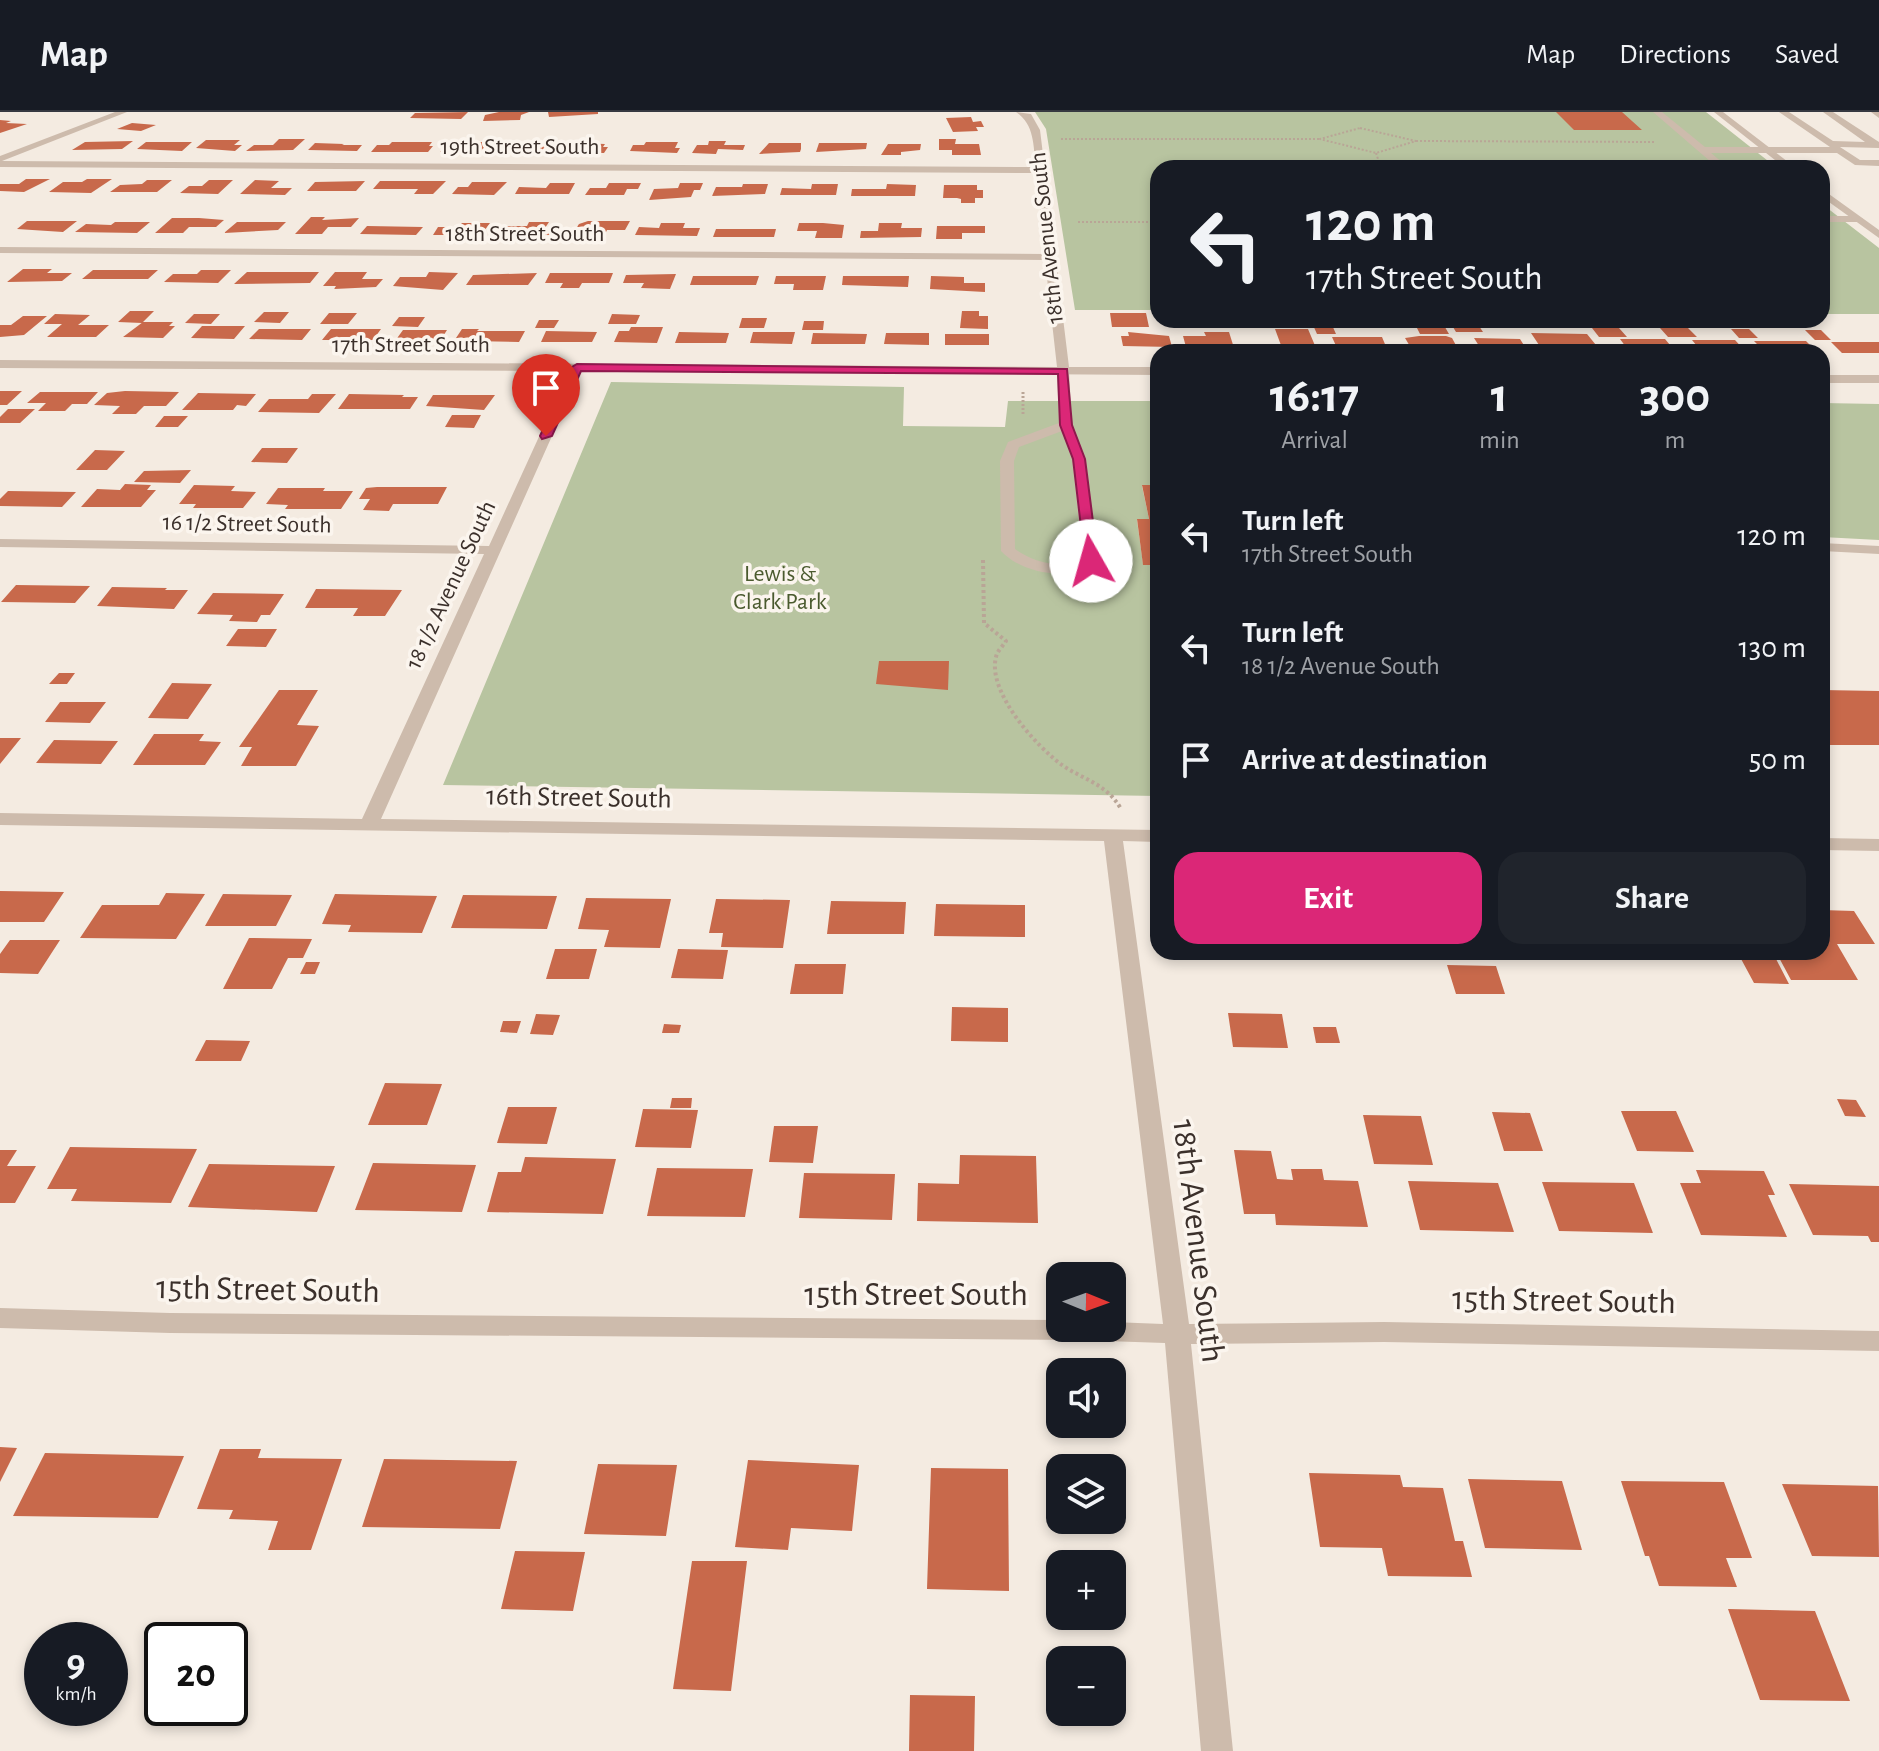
<!DOCTYPE html>
<meta charset="utf-8">
<style>
:root{--surface:#171b24;--page:#20242c;--text:#f1f3f6;--muted:#9ea1a6;--line:#363941;--accent:#db2777}
body{margin:0;font-family:"Alegreya Sans",sans-serif;background:var(--page);color:var(--text);height:100vh;display:flex;flex-direction:column;font-size:30px;white-space:nowrap}
*{box-sizing:border-box;margin:0}
p{font-size:26px;color:var(--muted)}
.icon{flex:none;width:44px;height:44px;fill:none;stroke:currentColor;stroke-width:2;stroke-linecap:round;stroke-linejoin:round}
.map{position:relative;flex:1;overflow:hidden}
.details{position:absolute;left:1150px;top:232px;width:680px;height:616px;display:flex;flex-direction:column;background:var(--surface);border-radius:24px;box-shadow:0 4px 12px #0003}
.details>*{flex:none}
.top-card{position:absolute;left:1150px;top:48px;width:680px;height:168px;border-radius:24px;box-shadow:0 4px 12px #0003;background:#171b24;color:var(--text);overflow:hidden}
.needle{width:52px;rotate:91deg}
.buttons{position:absolute;left:1046px;top:1150px;display:grid;gap:16px}
.buttons a{display:grid;place-items:center;width:80px;height:80px;border-radius:16px;background:var(--surface);box-shadow:0 4px 12px #0003;font-size:40px}
.speed{position:absolute;left:24px;top:1510px;display:flex;gap:16px;font-size:40px;font-weight:700;text-align:center}
.speed>*{display:grid;place-content:center;width:104px;height:104px;border-radius:50%;background:var(--surface);box-shadow:0 4px 12px #0003;line-height:1}
.speed small{font-size:20px;font-weight:400}
.speed .limit{border:4px solid #111;border-radius:12px;background:#fff;color:#111}
.pin{position:absolute;display:grid;place-items:center;width:68px;height:68px;color:#fff;margin:-82px -34px;border-radius:50% 50% 50% 0;rotate:-45deg;box-shadow:0 0 8px #0007}
.pin .icon{rotate:45deg}
.me{position:absolute;width:88px;margin:-44px;rotate:353deg;stroke-linejoin:round;filter:drop-shadow(0 0 6px #0008)}
.turn{display:flex;align-items:center;gap:28px;height:168px;padding:0 24px;font-size:36px}
.turn .icon{width:104px;height:104px;stroke-width:2.5}
.turn b{display:block;font-size:56px;line-height:68px}
.eta{display:flex;justify-content:space-evenly;align-items:center;height:136px;text-align:center}
.eta b{font-size:48px;font-weight:700;line-height:56px}
.button{display:flex;gap:16px;margin-top:auto;padding:16px 24px}
.button a{flex:1;height:92px;border-radius:24px;background:var(--accent);color:#fff;font-size:32px;font-weight:700;line-height:92px;text-align:center}
.button a+a{background:var(--page);color:var(--text)}
ul{padding:0;list-style:none}
li{display:flex;align-items:center;gap:24px;height:112px;padding:0 24px}
li div{flex:1}
li b{display:block;font-size:30px}
li em{font-style:normal}
header{display:flex;align-items:center;gap:48px;box-sizing:border-box;height:112px;padding:0 40px;background:var(--surface);border-bottom:2px solid var(--line)}
header strong{font-size:38px}
nav{display:flex;gap:44px;margin-inline-start:auto;font-size:28px}
.map>svg:first-child{display:block}
.green{fill:#b8c4a0}
.building{fill:#c8694b}
.lines{fill:none;stroke-linecap:round;stroke-linejoin:round}
.path-far2{stroke:#b9a596;stroke-width:2;stroke-dasharray:2 2;stroke-linecap:butt}
.path-far1{stroke:#b9a596;stroke-width:3;stroke-dasharray:2 2;stroke-linecap:butt}
.path{stroke:#b9a596;stroke-width:4;stroke-dasharray:3 3;stroke-linecap:butt}
.service{fill:#cdbbac;fill-rule:evenodd}
.minor{fill:#cdbbac;fill-rule:evenodd}
.tertiary{fill:#cdbbac;fill-rule:evenodd}
.route{fill:#db2777;stroke:#8e194d;stroke-width:2}
.labels{text-anchor:middle;dominant-baseline:central;stroke-width:7;stroke-linejoin:round;paint-order:stroke}
.far-street-label{font-size:24px;fill:#3b302b;stroke:#fbf5ee}
.far-park-label{font-size:24px;fill:#4a5a2e;stroke:#fbf5ee}
.street-label{font-size:28px;fill:#3b302b;stroke:#fbf5ee}
.near-street-label{font-size:34px;fill:#3b302b;stroke:#fbf5ee}
</style>
<header>
<strong>Map</strong>
<nav><a>Map</a><a>Directions</a><a>Saved</a></nav>
</header>
<div class="map">
<svg width="1879" height="1639" viewBox="0 0 1879 1639">
<rect width="100%" height="100%" fill="#f4ebe1"/>
<path class="green" d="M1035 0H1706L1777 56H1158V198H1075L1046 17Z
M1822 92 1879 136V202H1822Z
M611 270 904 275 903 314 1005 315 1008 289H1158V373L1142 374 1149 407 1137 408 1143 452 1158 453V684L443 673Z
M1822 291 1879 292V428L1822 425Z"/>
<path class="building" d="M468 0 461 7 410 6 415 1Z
M499 0H529L521 3 520 8 483 9 485 3Z
M548 0H598V2L549 5Z
M1556 0H1622L1642 18H1574Z
M971 5 973 10 981 9 984 15H976L978 19 953 20 946 6Z
M0 8 11 9 6 11 27 12 0 21Z
M132 11 156 13 141 19 117 17Z
M279 27H305L293 38 246 39 254 33H273Z
M939 27H956L955 32H979L981 43H952V38H939Z
M206 28H240L234 33H242L235 39 196 36Z
M133 29 122 37 72 38 85 30Z
M525 29H566L558 41H531L534 37H519Z
M709 29H726L724 33H745L743 38 718 37 716 42 692 41 697 33H708Z
M146 30H192L182 39 137 37Z
M392 30H432L429 34H433L428 40H371L377 33H389Z
M449 30H506L500 39 440 40Z
M646 30H678L675 36H680L677 41 630 39 633 33H644Z
M315 31 344 32 342 33H362L357 39 308 38Z
M577 31 605 32 603 35H608L604 41H571Z
M769 31H801V37L800 40 759 42Z
M819 31H867L866 37 816 40Z
M888 32H921L920 38 901 40V43H881Z
M26 67H50L24 80 0 79V72H19Z
M87 67H112L91 81 49 80 63 70H82Z
M147 68H172L157 80H110L120 73 142 72Z
M209 68H233L218 82 180 81 189 74H202Z
M255 68 279 69 271 76H292L285 83 240 82Z
M365 69 356 79H307L315 70Z
M380 69H446L433 82H414L418 77H373Z
M472 70H507L494 83 452 82 458 75H468Z
M550 71H575L569 82H515L519 75 546 76Z
M609 71H641L638 77H627L624 83H585L590 76H606Z
M680 71H703L700 78H694L691 85 649 88 654 77 678 76Z
M743 72H768L765 82 712 84 716 75H742Z
M812 72H838L836 83H780L782 76 811 77Z
M887 72 916 73 915 84H851L852 77H886Z
M944 73H977V78H983V86H975V91H961V87L957 86H943Z
M311 105H325L322 108 359 106 351 115H328L322 122H295Z
M172 106H199L224 108 216 115H189L183 121H155Z
M27 109H77L63 120 17 117Z
M588 109H630L625 118H607L604 124H578L581 118H575L579 112Z
M115 110H150L137 121 75 120 86 112 111 113Z
M237 110H286L278 118 224 121Z
M529 110H549L545 116H565L561 123H498L504 114H527Z
M462 111H490L481 123H433L438 115H458Z
M661 111H685L683 116H700L697 124 635 123 639 115 659 116Z
M799 111H823L844 113 842 126H815L817 119H797Z
M879 111H902L901 116H922L921 125 860 126 861 119H878Z
M367 114 423 115 416 123 360 122Z
M937 114H985V121H962V127H936Z
M716 117H776L774 125H713Z
M23 157H52L47 161H72L62 169 7 170Z
M93 158H158L148 167H82Z
M201 158H231L218 171 164 170 173 162H197Z
M247 160H319L310 171 234 172Z
M335 160H367L362 167H383L376 175 334 177 336 174H323Z
M429 160 458 161 443 178 393 174 400 165H426Z
M537 161 528 173H466L473 163Z
M550 161H613L609 171H582L579 176H560L563 171H545Z
M676 162 670 177 641 176 644 171H623L626 163Z
M693 164H759L756 173H690Z
M776 164H826L823 178H793L794 172H774Z
M843 164H909L908 175 842 173Z
M931 164 964 165V171H985V180L930 177Z
M130 199H154L142 211 118 210Z
M962 199H979V204H988V217L960 216Z
M264 200H289L280 211 254 210Z
M329 201H357L348 212H320Z
M1110 201H1146L1149 215H1112Z
M55 202 90 203 78 213H109L96 225H47L62 212H44Z
M194 202H220L211 212 185 211Z
M612 202 640 203 636 212H608Z
M23 204H47L24 223 0 225V213H11Z
M399 205H425L418 215 392 214Z
M742 206H767L764 216H739Z
M539 208H559L554 216H535Z
M1242 208H1271L1274 215H1244Z
M804 209H824L823 218H802Z
M143 210H173L169 214H175L163 226 123 225Z
M1414 210H1442L1449 222H1420Z
M1450 210 1477 211 1483 220H1456Z
M1313 213H1332L1336 222H1317Z
M202 214H245L234 227 191 226Z
M631 215H663L657 231 614 230 619 219H629Z
M1592 216H1619L1627 225H1599Z
M1660 216H1688L1697 225H1668Z
M259 217H311L302 228 249 227Z
M331 217H381L373 228H322Z
M462 217H479L477 219H525L519 230 470 229 472 226H456Z
M1275 217H1308L1316 236H1282Z
M1731 217H1749L1758 226H1739Z
M403 218H447L440 229H395Z
M1805 218H1821L1831 228H1815Z
M546 219 597 220 592 230H541Z
M679 220 729 221 726 231H675Z
M753 220H795L792 232 750 231Z
M1128 220 1169 224 1172 235 1123 234 1121 224H1129Z
M1204 220H1229L1234 236 1186 235 1183 224H1206Z
M813 221 867 222 865 232H811Z
M886 221H929V233L884 232Z
M1531 221 1587 222 1600 238H1578L1574 233H1539Z
M945 222H989V233H945Z
M1419 224H1446L1452 226 1458 237 1411 236 1405 226Z
M1332 225H1382L1387 237 1337 236Z
M1474 226 1520 227 1527 238 1481 237Z
M1620 227H1665L1675 239H1629Z
M1692 228H1735L1745 239H1701Z
M1754 229H1806L1817 240 1764 239Z
M1831 230H1879V241H1842Z
M0 279H22L7 293H0Z
M125 279 179 280 166 294H144L136 302H112L120 294 94 293 107 281Z
M40 280H98L87 292H72L65 299H38L46 291H27Z
M198 281 256 282 246 294 237 293 233 298H182Z
M312 282H336L319 301 258 300 269 287H308Z
M349 282 404 283 402 285H418L410 297H338Z
M433 283H495L484 298 426 294Z
M8 297H35L20 311H0V305Z
M452 303H481L474 316 445 315Z
M164 304H188L178 315H155Z
M262 336H298L287 351 251 350Z
M95 338 125 339 107 358H76Z
M191 358 180 371 134 370 144 359Z
M125 372 151 373 147 378H156L141 395H81L97 377 120 378Z
M194 373 235 374 231 379 256 380 243 396H193L196 392H179Z
M1142 373H1158V453H1143L1137 407H1149Z
M377 375H447L438 392H393L389 399 363 398 370 387H359L366 376Z
M278 376H325L323 379H353L341 397H285L288 393 266 392Z
M8 379 76 380 62 395 0 394V387Z
M16 473 90 474 75 491 1 490Z
M112 475 167 476 165 478H188L174 497 97 494Z
M316 477 402 478 385 504H353L358 496H305Z
M213 481 284 482 270 503H261L257 510 229 509 233 503 197 502Z
M238 517H277L266 535 226 534Z
M879 549H949L948 578 876 572Z
M59 561H75L67 572H49Z
M172 571 212 572 188 607 148 606Z
M279 578H318L297 613 319 614 296 654H241L252 635H239Z
M1822 578 1879 579V633H1822Z
M60 590H106L90 611 45 610Z
M154 622H204L199 629 221 630 205 653H133Z
M0 626H21L0 652Z
M54 628 118 629 101 652 36 651Z
M0 779 64 780 44 810H0Z
M166 781 205 782 176 827 80 826 102 793H159Z
M223 782 292 783 276 814H205Z
M335 782 437 784 422 821 348 820 351 813 322 812Z
M463 783 557 784 547 817 451 816Z
M586 786 671 787 660 836 604 835 609 818 578 817Z
M716 787 790 788 783 836 721 835 723 821H709Z
M831 789 906 790 904 822H827Z
M936 792 1025 793V825L934 824Z
M1822 798 1854 799 1875 832H1837L1858 868H1791L1776 840H1822Z
M249 826 312 827 303 846H288L272 877H223Z
M10 828H60L38 862 0 861V842Z
M555 837H597L589 867H546Z
M678 837 728 838 723 867 671 866Z
M1740 845H1775L1789 872 1754 871Z
M306 850H320L315 862H300Z
M795 852H846L843 882H790Z
M1447 853 1496 854 1505 882H1456Z
M952 895 1008 896V930L951 929Z
M1228 901 1282 902 1288 936 1233 935Z
M536 902 560 903 553 923 530 922Z
M503 909H521L517 921 500 920Z
M664 912 681 913 679 921H662Z
M1313 915H1336L1340 931H1316Z
M206 928 250 929 241 949H195Z
M385 971 442 972 427 1013H368Z
M672 986H692L691 996H670Z
M1837 987 1856 988 1866 1005 1845 1004Z
M508 995H557L547 1032 497 1031Z
M643 997 698 998 691 1036 635 1035Z
M1621 999H1676L1694 1040 1637 1039Z
M1492 1000 1530 1001 1543 1039H1504Z
M1363 1003 1421 1004 1433 1053 1374 1052Z
M774 1014H818L813 1051 769 1050Z
M70 1035 197 1037 171 1091 71 1089 77 1077H47Z
M0 1038H17L7 1054H36L15 1091H0Z
M1234 1038 1271 1039 1277 1067 1293 1068 1291 1057H1322L1324 1068 1358 1069 1368 1115 1276 1113 1275 1102H1244Z
M960 1043 1036 1044 1038 1111 917 1109 918 1071 959 1072Z
M525 1045 616 1047 603 1102 487 1100 498 1060H521Z
M373 1051 476 1053 462 1100 355 1098Z
M209 1052 335 1054 317 1100 188 1095Z
M657 1056 753 1057 745 1105 647 1104Z
M1696 1058 1764 1059 1775 1083H1768L1787 1125 1701 1123 1680 1071H1701Z
M804 1061 895 1062 892 1108 799 1106Z
M1408 1069 1498 1071 1514 1120 1420 1118Z
M1542 1070 1634 1071 1653 1121 1559 1119Z
M1789 1072 1879 1074V1130H1871L1868 1124 1813 1123Z
M0 1335 17 1336 0 1370Z
M220 1337H261L258 1346 342 1347 311 1438H268L278 1409 229 1407 233 1398 197 1397Z
M45 1341 184 1344 158 1406 13 1404Z
M384 1347 517 1349 500 1417 362 1415Z
M748 1348 859 1353 852 1419 791 1416 788 1438 735 1435Z
M598 1352 677 1353 666 1424 584 1422Z
M931 1356 1008 1357 1009 1479 927 1477Z
M1309 1361 1400 1363 1403 1375 1443 1376 1455 1429H1463L1472 1465 1388 1464 1382 1436 1320 1435Z
M1468 1367 1562 1369 1582 1438 1485 1436Z
M1621 1369 1724 1370 1752 1446H1726L1737 1475 1659 1474 1649 1444H1645Z
M1782 1372 1878 1374 1879 1445 1812 1444Z
M515 1439 585 1440 573 1499 501 1497Z
M692 1449H747L731 1579 673 1577Z
M1728 1497 1815 1499 1850 1589 1760 1588Z
M910 1583 975 1584 974 1639H909Z"/>
<g class="lines">
<path class="path-far2" d="M1360 16 1416 29 1376 41 1320 27Z
M1061 27H1320
M1416 29 1656 30
M1376 41 1381 56
M1078 110H1158"/>
<path class="path-far1" d="M1023 280V302"/>
<path class="path" d="M983 448 984 511 1006 529C1003 534 997 539 996 545 987 580 1036 634 1062 653 1084 668 1107 672 1121 697
M1822 697 1826 700"/>
<path class="service" d="M1653 0H1662L1705 35H1830L1779 0H1789L1833 29 1865 30 1823 0H1833L1879 30V36L1840 35 1860 48H1879V54L1855 53 1837 41H1711L1729 56H1718Z
M1871 0H1879V6Z
M1822 104H1858L1863 107 1858 110H1822Z
M1063 255 1069 259 1072 313 1086 347 1098 449C1073 471 1022 462 1001 439L1000 349 1008 330 1059 311 1057 259ZM1062 319 1072 347 1083 447C1060 456 1036 452 1015 437L1014 349 1019 335Z
M1822 431 1879 434V442L1822 439Z"/>
<path class="minor" d="M115 0H127L2 49 1036 55C1033 33 1035 13 1016 0L1031 2 1040 18 1069 255H1158V263L581 259 381 707 1158 718V730L1123 729 1189 1212 1384 1210 1879 1219V1239L1384 1230 1191 1232 1233 1639H1201L1165 1231 1076 1228 170 1221 0 1216V1196L170 1201 1060 1208V1216H1112V1210L1163 1212 1104 729 0 713V701L362 707 484 442 0 435V427L489 434 569 259 0 256V248L1057 255 1045 148 0 141V135L1045 142 1036 61 0 55V44Z
M1822 263H1879V271H1822Z
M1822 726 1879 727V739L1822 738Z"/>
<path class="tertiary" d="M1714 0H1723L1796 56H1785Z
M1822 77 1879 118V126L1822 85Z"/>
</g>
<path class="route" d="M577 252 1067 257 1072 313 1085 347 1098 449 1091 453 1085 449 1073 347 1060 313 1058 262 581 259 552 324 542 327 540 324 572 255Z"/>
<g class="labels">
<g class="far-street-label">
<text x="520" y="35">19th Street South</text>
<text x="525" y="122">18th Street South</text>
<text transform="translate(1047 126) rotate(-96)">18th Avenue South</text>
<text x="411" y="233">17th Street South</text>
<text transform="translate(247 412) rotate(1)">16 1/2 Street South</text>
<text transform="translate(451 473) rotate(-65)">18 1/2 Avenue South</text>
</g>
<g class="far-park-label">
<text x="780" y="462">Lewis &amp;<tspan x="780" dy="28">Clark Park</tspan></text>
</g>
<g class="street-label">
<text transform="translate(579 686) rotate(1)">16th Street South</text>
</g>
<g class="near-street-label">
<text transform="translate(1198 1129) rotate(83)">18th Avenue South</text>
<text transform="translate(268 1178) rotate(1)">15th Street South</text>
<text x="916" y="1183">15th Street South</text>
<text transform="translate(1564 1189) rotate(1)">15th Street South</text>
</g>
</g>
</svg>
<div class="buttons">
<a><svg class="needle" viewBox="-14 -14 28 28"><path d="M0-13l5 13h-10z" fill="#e53935"/><path d="M0 13l5-13h-10z" fill="#9ea1a6"/></svg></a>
<a><svg class="icon" aria-label="sound" viewBox="0 0 24 24"><path d="M4 9h4l5-4v14l-5-4H4zM17 9q2 3 0 6"/></svg></a>
<a><svg class="icon" aria-label="layers" viewBox="0 0 24 24"><path d="M12 4l9 5-9 5-9-5zM3 14l9 5 9-5"/></svg></a>
<a>+</a>
<a>−</a>
</div>
<div class="speed"><div>9<small>km/h</small></div><div class="limit">20</div></div>
<div class="pin" style="left:546px;top:324px;background:#d93025"><svg class="icon" aria-label="arrive" viewBox="0 0 24 24"><path d="M6 21V4h12l-3 4 3 4H6"/></svg></div>
<svg class="me" style="left:1091px;top:449px" viewBox="-20 -20 40 40"><circle r="19" fill="#fff"/><path d="M0-13L10 11 0 6-10 11z" fill="#db2777"/></svg>
<div class="top-card">
<div class="turn"><svg class="icon" aria-label="left" viewBox="0 0 24 24"><path d="M17 20v-9H6M10 6l-5 5 5 5"/></svg><div><b>120 m</b>17th Street South</div></div>
</div>
<section class="details">
<div class="eta">
<div><b>16:17</b><p>Arrival</p></div>
<div><b>1</b><p>min</p></div>
<div><b>300</b><p>m</p></div>
</div>
<ul>
<li><svg class="icon" aria-label="left" viewBox="0 0 24 24"><path d="M17 20v-9H6M10 6l-5 5 5 5"/></svg><div><b>Turn left</b><p>17th Street South</p></div><em>120 m</em></li>
<li><svg class="icon" aria-label="left" viewBox="0 0 24 24"><path d="M17 20v-9H6M10 6l-5 5 5 5"/></svg><div><b>Turn left</b><p>18 1/2 Avenue South</p></div><em>130 m</em></li>
<li><svg class="icon" aria-label="arrive" viewBox="0 0 24 24"><path d="M6 21V4h12l-3 4 3 4H6"/></svg><div><b>Arrive at destination</b></div><em>50 m</em></li>
</ul>
<div class="button"><a>Exit</a><a>Share</a></div>
</section>
</div>
